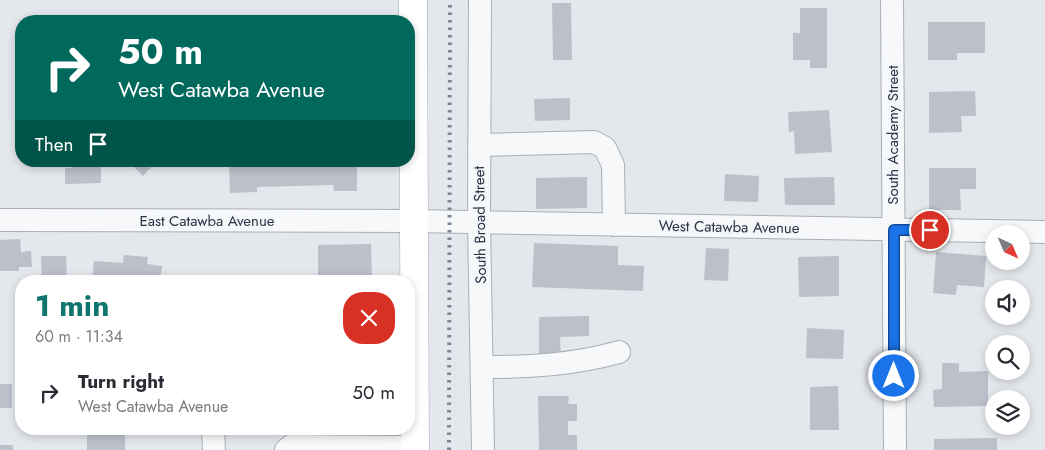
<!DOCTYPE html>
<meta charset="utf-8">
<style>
:root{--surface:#fff;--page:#f2f2f3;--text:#2b2b33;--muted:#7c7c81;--accent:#0f766e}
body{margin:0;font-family:Jost,sans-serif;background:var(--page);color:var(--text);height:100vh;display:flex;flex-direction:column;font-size:19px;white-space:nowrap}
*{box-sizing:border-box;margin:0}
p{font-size:16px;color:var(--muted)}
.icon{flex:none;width:28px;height:28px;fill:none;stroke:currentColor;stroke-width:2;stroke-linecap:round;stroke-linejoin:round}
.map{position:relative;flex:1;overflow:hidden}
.side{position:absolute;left:15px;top:275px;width:400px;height:160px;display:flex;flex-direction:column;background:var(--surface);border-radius:20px;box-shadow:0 2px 8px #0003}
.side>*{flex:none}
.hud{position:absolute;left:15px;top:15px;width:400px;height:152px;border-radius:20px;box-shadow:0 2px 8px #0003;background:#00695c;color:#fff;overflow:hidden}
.needle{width:32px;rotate:136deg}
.controls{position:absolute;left:985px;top:225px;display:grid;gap:10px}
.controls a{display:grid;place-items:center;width:45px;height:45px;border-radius:50%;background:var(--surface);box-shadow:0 2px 8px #0003;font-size:25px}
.pin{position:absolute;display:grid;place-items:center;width:42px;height:42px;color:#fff;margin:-21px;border:2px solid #fff;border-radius:50%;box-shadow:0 1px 5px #0007}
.me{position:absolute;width:55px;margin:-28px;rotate:0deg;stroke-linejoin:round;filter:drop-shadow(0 0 4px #0008)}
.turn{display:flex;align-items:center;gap:18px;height:105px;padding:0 20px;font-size:22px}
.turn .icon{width:65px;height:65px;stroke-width:2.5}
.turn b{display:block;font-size:35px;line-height:42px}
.then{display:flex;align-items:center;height:48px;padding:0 20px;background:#0003;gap:10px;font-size:19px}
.round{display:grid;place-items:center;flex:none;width:52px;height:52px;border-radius:20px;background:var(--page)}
.headline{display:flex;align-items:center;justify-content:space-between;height:85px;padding:0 20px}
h1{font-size:30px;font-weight:700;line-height:38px;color:var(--accent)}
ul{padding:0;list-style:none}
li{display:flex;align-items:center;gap:15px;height:65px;padding:0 20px}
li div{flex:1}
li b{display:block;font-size:19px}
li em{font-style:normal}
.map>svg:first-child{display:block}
.building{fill:#bbc0ca}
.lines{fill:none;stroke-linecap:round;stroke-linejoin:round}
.minor-casing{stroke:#a9aeb7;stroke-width:24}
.major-casing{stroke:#a3abb8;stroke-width:29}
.minor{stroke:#f7f8fa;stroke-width:22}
.major{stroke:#fff;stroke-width:28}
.rail{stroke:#7d8696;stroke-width:4;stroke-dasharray:2.5 5;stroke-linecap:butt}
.route-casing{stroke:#114b97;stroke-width:12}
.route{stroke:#1a73e8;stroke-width:9}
.labels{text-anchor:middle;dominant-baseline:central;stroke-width:5;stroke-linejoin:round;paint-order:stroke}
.street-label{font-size:15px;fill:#2b3445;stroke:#f4f6f9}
</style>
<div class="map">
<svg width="1045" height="450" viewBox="0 0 1045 450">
<rect width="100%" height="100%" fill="#e4e7ec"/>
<path class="building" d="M552 3H571L572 60H553Z
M800 8H827V68H810V60H793V33H800Z
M928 22H985V53H957V60H928Z
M975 91 976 116H961L962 132 929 133V92Z
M570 98V120L535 121 534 99Z
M829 110 832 152 795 154 794 131 789 132 788 112Z
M72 161H101V183L65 184V168H72Z
M134 161H153L155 163 143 176 131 164Z
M229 161H357V191H334L333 185 257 187V192L230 193Z
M929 168H976V189H960L961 210H929Z
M725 174 759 176 758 202 724 201Z
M587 177V208L536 209V178Z
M834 177 835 205H785L784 178Z
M20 239 21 252 31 251 32 267H19V271H0V240Z
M534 243 618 246V265L644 266 643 291 532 287Z
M371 244 372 281H318V245Z
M706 248 729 249 728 281 704 280Z
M936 252 986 256 984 287 957 285 956 295 933 293Z
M124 255 148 257 147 264 162 266 160 281H92L94 261 123 263Z
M41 256H66L67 280H42Z
M839 256V296L799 297 798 257Z
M589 316V336L560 337 561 359H539V317Z
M807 328 844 330 843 359 806 358Z
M942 363H959V372L988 371V406L934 407 933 390 942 389Z
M0 384H12V408H0Z
M838 386 839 430H810V387Z
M538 396H569L568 404H577V421H568V435H577V450H539Z
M87 429H125V450H87Z
M997 438V450H934V439Z
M0 445H13V450H0Z"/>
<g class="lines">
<g class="minor-casing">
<path id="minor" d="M480 0 479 222 483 450
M892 0 895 450
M479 145 594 142 605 148 613 165 614 225
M0 220 414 221 1045 232
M482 367C530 367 573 365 619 352
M213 429 214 450
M286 450 291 446 415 447"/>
</g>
<g class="major-casing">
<path id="major" d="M413 0 415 450"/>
</g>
<use href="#minor" class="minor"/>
<use href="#major" class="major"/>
<path class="rail" d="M449 450 450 0"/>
</g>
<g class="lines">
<g class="route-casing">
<path id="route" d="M894 376V230H930"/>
</g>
<use href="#route" class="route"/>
</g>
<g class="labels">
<g class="street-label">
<text transform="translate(893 135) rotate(-90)">South Academy Street</text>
<text x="207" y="221">East Catawba Avenue</text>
<text transform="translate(480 225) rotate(-91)">South Broad Street</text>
<text transform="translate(729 227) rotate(1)">West Catawba Avenue</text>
</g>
</g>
</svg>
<div class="controls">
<a><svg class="needle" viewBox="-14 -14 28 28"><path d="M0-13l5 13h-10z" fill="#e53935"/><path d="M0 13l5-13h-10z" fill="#7c7c81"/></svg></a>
<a><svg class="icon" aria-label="sound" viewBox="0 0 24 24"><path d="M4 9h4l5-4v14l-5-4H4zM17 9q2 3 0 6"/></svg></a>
<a><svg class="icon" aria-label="search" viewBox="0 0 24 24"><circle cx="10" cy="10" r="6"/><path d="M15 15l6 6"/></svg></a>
<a><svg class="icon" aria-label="layers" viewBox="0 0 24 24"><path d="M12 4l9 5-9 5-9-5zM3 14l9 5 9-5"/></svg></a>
</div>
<div class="pin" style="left:930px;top:230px;background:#d93025"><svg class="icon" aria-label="arrive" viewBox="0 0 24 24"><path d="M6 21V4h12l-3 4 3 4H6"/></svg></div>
<svg class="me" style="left:894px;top:376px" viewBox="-20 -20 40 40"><circle r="17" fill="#1a73e8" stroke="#fff" stroke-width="3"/><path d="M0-11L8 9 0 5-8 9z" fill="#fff"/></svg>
<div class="hud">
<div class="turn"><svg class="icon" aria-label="right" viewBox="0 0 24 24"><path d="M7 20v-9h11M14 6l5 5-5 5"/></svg><div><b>50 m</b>West Catawba Avenue</div></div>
<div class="then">Then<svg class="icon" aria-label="arrive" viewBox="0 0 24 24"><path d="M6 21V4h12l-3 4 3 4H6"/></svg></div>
</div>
<section class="side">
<div class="headline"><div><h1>1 min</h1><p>60 m · 11:34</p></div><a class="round" style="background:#d93025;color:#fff"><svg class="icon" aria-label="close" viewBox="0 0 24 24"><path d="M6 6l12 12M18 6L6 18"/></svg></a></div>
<ul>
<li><svg class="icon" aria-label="right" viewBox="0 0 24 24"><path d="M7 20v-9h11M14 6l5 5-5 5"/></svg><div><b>Turn right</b><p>West Catawba Avenue</p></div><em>50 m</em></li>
</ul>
</section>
</div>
